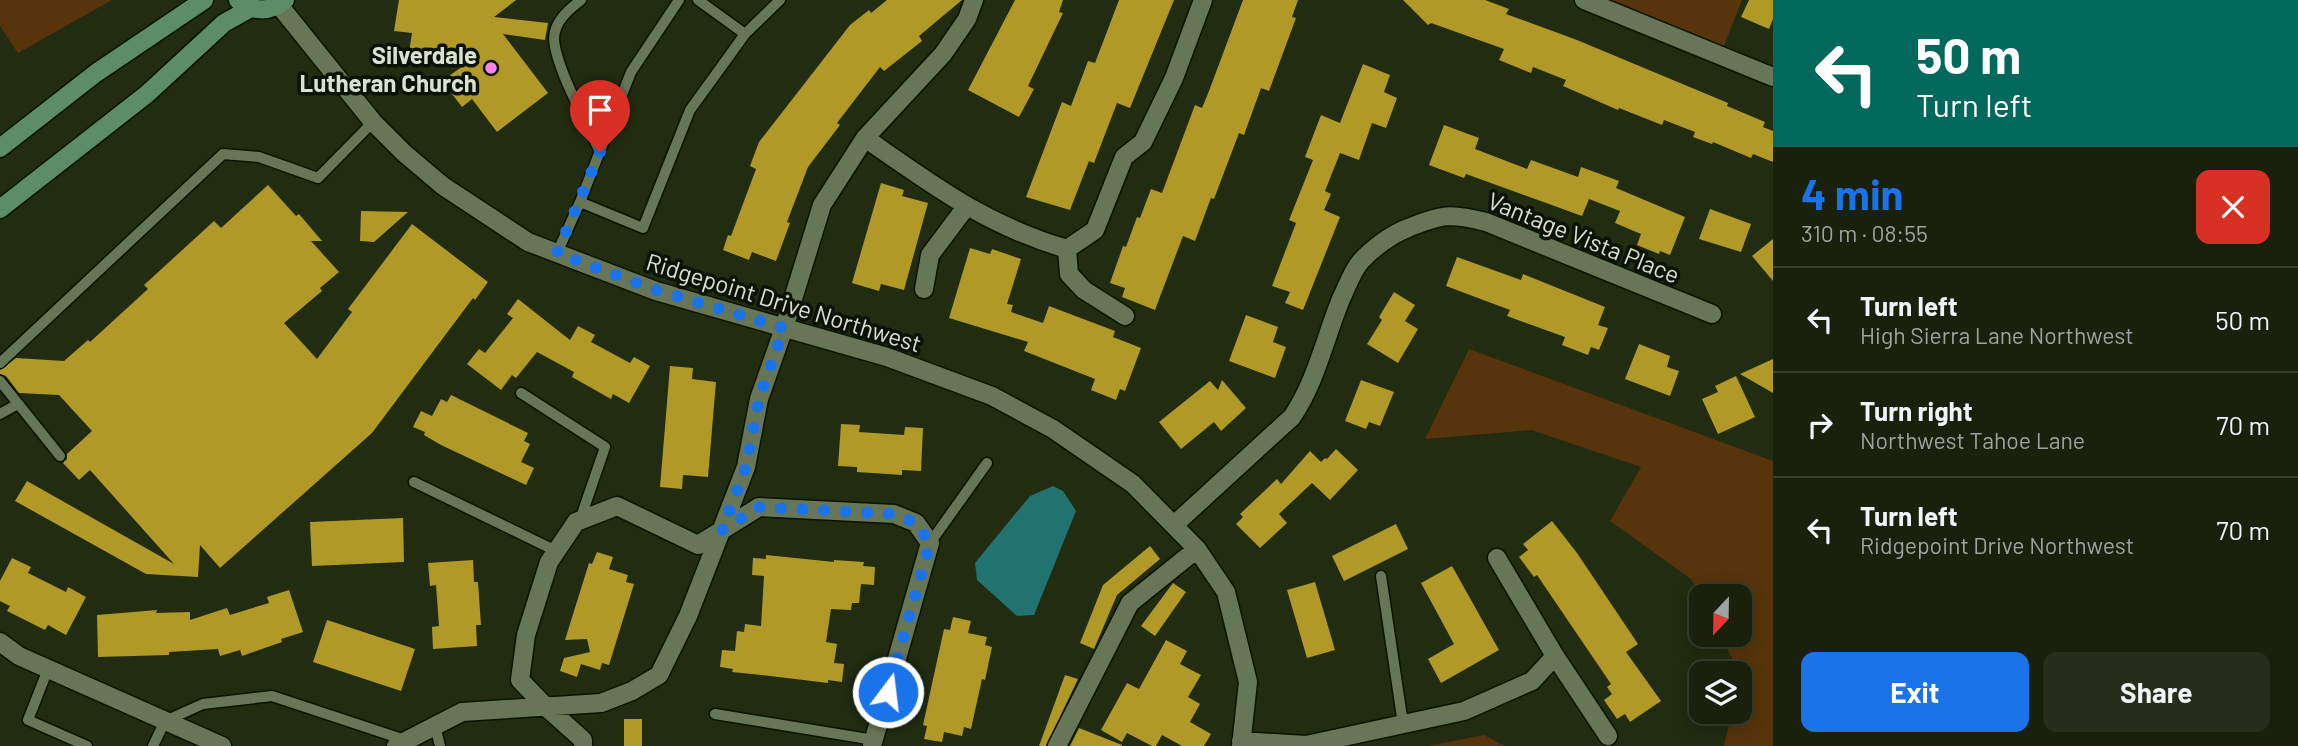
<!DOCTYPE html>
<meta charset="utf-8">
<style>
:root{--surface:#19210d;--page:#262e1b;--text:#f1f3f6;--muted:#9fa39d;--line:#373e2e;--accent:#1a73e8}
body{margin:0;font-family:Barlow,sans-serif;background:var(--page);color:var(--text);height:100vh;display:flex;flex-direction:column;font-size:26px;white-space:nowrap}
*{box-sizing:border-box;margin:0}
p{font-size:23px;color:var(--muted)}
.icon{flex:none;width:38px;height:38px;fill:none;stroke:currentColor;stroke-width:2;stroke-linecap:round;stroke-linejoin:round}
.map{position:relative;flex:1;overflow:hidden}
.sheet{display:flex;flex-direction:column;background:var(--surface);width:525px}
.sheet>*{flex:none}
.guide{background:#00695c;color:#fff;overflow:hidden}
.needle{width:46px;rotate:202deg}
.tools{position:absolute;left:1689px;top:584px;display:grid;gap:14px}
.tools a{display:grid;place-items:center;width:63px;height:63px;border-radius:14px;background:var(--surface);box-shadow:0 4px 18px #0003,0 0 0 2px var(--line);font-size:35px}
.pin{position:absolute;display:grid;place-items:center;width:60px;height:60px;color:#fff;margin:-72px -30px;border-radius:50% 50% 50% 0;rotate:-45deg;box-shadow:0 0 7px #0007}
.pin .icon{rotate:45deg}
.me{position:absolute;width:77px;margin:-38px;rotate:15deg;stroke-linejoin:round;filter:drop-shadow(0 0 5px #0008)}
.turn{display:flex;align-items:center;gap:24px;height:147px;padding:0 28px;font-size:32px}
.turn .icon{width:91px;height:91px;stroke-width:2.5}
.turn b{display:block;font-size:49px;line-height:60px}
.round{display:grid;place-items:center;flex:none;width:74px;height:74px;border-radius:14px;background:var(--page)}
.summary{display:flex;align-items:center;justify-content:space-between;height:119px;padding:0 28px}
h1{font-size:42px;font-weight:700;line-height:52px;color:var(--accent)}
.button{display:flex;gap:14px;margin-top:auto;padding:14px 28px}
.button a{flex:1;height:80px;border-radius:14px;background:var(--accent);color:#fff;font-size:28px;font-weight:700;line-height:80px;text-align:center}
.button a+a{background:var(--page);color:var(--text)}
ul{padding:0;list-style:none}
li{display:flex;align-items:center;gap:21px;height:105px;padding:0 28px;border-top:2px solid var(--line)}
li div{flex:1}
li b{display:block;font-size:26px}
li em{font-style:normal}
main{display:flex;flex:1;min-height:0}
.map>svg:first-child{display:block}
.green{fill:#57340b}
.water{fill:#20736e}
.building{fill:#b19928}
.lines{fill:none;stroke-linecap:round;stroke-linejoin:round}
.lane-casing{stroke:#0a1400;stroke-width:13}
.street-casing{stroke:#0a1400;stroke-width:21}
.secondary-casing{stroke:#0a1400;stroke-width:21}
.lane{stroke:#687658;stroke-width:10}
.street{stroke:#687658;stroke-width:18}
.secondary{stroke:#5d8d66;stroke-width:18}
.route{stroke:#1a73e8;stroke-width:12;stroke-dasharray:0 21.6}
.poi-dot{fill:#f987e9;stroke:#0d1207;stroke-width:2.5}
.labels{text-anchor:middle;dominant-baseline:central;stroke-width:7;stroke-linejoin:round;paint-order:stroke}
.poi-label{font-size:24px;font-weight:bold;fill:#d9e1d0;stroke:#0d1207;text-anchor:end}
.street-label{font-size:24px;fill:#d9e1d0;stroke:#0d1207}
</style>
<main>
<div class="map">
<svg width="1773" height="746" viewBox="0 0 1773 746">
<rect width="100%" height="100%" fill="#212c11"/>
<path class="green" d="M0 0H112L18 53 0 26Z
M1584 0H1742L1720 56Z
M1469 349 1773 461V746H1724L1732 712H1740L1741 676 1720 635H1740V597L1701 598 1691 579 1610 521 1641 467 1531 430 1425 439Z
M1484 735 1505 746H1428Z"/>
<path class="water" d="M1053 486 1063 491 1076 511 1034 615 1017 616 977 580 975 563 1030 496Z"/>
<path class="building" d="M399 0H516L494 17 548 23 545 40 503 34 548 93 497 132 472 99 462 107 442 81 463 66 408 59 412 33 394 31Z
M887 0H962L919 36 922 41 884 71 880 67 837 123 840 125 808 167 787 222 790 223 776 261 752 252 749 260 723 250 728 235 731 236 756 169 750 166 759 142 850 25 869 10 871 13Z
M1015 0H1063L1059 12 1063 13 1028 86 1034 89 1019 117 968 90Z
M1119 0H1174L1130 108 1117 103 1094 163 1089 161 1070 210 1026 197 1062 102 1071 106 1088 61 1095 63Z
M1243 0H1298L1292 17 1296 18 1269 91 1261 88 1244 135 1239 133 1214 199 1211 198 1195 241 1183 236 1155 310 1122 297 1125 288 1110 283 1123 246 1126 247 1137 217 1140 218 1151 189 1162 193 1195 105 1202 108 1209 91Z
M1403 0H1485L1509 9 1506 14 1577 40 1728 103 1727 106 1765 122 1763 127 1773 131V162L1753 154 1751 158 1713 142 1712 144 1693 137 1695 132 1664 120 1662 125 1619 108 1618 110 1563 86 1566 80 1533 67 1531 73 1499 60 1504 49 1431 23 1428 25Z
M1749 0H1773V19L1769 29 1741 17Z
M1363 64 1390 75 1384 92 1397 98 1386 128 1372 123 1359 160 1340 153 1325 191 1331 194 1324 210 1340 217 1303 310 1285 303 1290 292 1272 286 1296 223 1289 220 1313 160 1305 157 1321 115 1340 123Z
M1444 125 1479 138 1475 149 1527 169 1531 160 1578 177 1581 167 1619 181 1616 188 1685 217 1670 255 1660 251 1659 254 1637 245 1641 234 1615 223 1620 211 1589 199 1582 216 1466 174 1464 178 1429 165Z
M881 183 904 190 902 196 928 203 904 290 881 284 879 291 852 283Z
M268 185 296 216 299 214 322 241H311L339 272 320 288 322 291 284 323 317 359 352 312 348 309 412 224 488 282 475 300 473 298 372 433 220 568 200 545 198 577 146 574 15 501 27 481 174 564 90 470 79 480 63 463 67 459V454L92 431 59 395 19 393 6 376 0 374V370L16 358 64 361 88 340 90 342 148 289 144 285 214 221 221 228Z
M1710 209 1751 224 1741 252 1699 239Z
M361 211 408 212 374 242 360 241Z
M1773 239V281L1752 256Z
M970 248 990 254 992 249 1021 259 1007 304 1013 305 1011 312 1043 323 1049 306 1115 331 1113 337 1141 348 1125 391 1120 389 1116 400 1091 390 1095 379 1024 351 1028 342 949 318Z
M1457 257 1521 280 1523 274 1605 307 1598 325 1608 328 1599 350 1591 347 1588 355 1562 345 1565 337 1507 316 1510 310 1446 286Z
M1394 292 1415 305 1405 321 1418 329 1398 363 1367 344 1382 320 1379 317Z
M518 299 570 340 578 326 595 335 591 342 630 363 634 357 650 366 629 403 613 394 611 399 572 377 574 372 537 352 516 378 512 375 501 390 467 364 479 349 485 353 513 318 507 314Z
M1246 315 1278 327 1273 342 1286 347 1275 378 1229 361Z
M1639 344 1670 356 1667 367 1679 371 1670 396 1625 379Z
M1773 359V393L1740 374Z
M670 366 693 368 692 379 716 382 708 477 683 475 682 489 660 487Z
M1736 376 1755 417 1718 434 1702 399 1718 392 1715 386Z
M1222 380 1246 408 1221 431 1214 422 1181 449 1159 422 1210 381 1218 390Z
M1361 380 1394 392 1380 426 1369 422 1366 429 1345 421Z
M451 395 528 433 524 441 530 444 521 462 534 468 526 485 441 445 424 435 425 432 413 427 421 411 432 416 441 399 447 402Z
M841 424 860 425 859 432 904 435 905 427 923 428 921 471 902 470V475L857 472V467L838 466Z
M1336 449 1358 470 1330 500 1312 483 1279 514 1287 523 1260 548 1236 524 1243 517 1240 514 1277 479 1281 484 1310 451 1321 462 1325 458 1327 459Z
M403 518 404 562 312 566 310 522Z
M1552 521 1577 553 1638 644 1626 652 1661 701 1630 722 1625 714 1617 719 1604 700 1612 694 1607 687 1611 684 1537 575 1534 577 1519 557 1528 550 1523 544Z
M1396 524 1408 549 1344 581 1332 556Z
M1150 546 1160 559 1117 595 1094 649 1080 643 1103 585Z
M597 552 613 557 609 569 628 575 626 582 634 584 609 665 602 663 600 670 581 664 577 677 560 671 564 658 590 652 587 639 565 640 589 563 592 564Z
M766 555 834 562V560L864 562 863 566 875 567 874 585 861 584 859 603H852L851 610 831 609 826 642 837 644 834 663 844 664 842 682 828 680V683L761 675 732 672 733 669 720 667 722 650 735 651 737 631 744 632 745 624 761 626 764 576 752 575 753 558 766 559Z
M12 558 31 567 28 573 66 592 68 587 86 597 66 635 48 625 45 630 7 611 10 606 0 601V581Z
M473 560 474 582H478L481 625H476L477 646 433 649 432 627 439 626 436 585 430 586 428 563Z
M1452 566 1499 650 1441 683 1428 659 1454 644 1421 583Z
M1315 582 1335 650 1307 658 1287 590Z
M1173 583 1186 592 1155 636 1141 626Z
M289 590 303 632 281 639 282 642 242 656 240 650 220 656 218 649 169 652V655L98 657 97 615 157 610 156 613 190 612V620L227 608 230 615 269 603 267 597Z
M953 617 971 621 968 633 987 637 985 645 992 647 985 680 982 679 971 729 964 727 962 736 944 732 942 742 924 739 927 726 923 725 944 629 950 630Z
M327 620 415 649 401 691 313 662Z
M1166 640 1187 651 1180 664 1201 675 1188 697 1200 704 1190 722 1211 734 1204 746H1182L1162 735 1156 746H1152L1127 733 1122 742 1101 730 1127 683 1139 689Z
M1065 675 1078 679 1046 746H1039Z
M624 719H642V746H624Z
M1079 728 1122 745V746H1070Z"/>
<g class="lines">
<g class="lane-casing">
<path id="lane" d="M581 0C568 10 554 22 554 39 556 69 587 123 600 152
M698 0 745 34
M580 202 643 228 690 110 745 34 780 0
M557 253 580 202 631 72 679 0
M0 363 223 154 259 157 318 178 373 122
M0 381 60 456
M521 393 605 447 580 520
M0 414 18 404
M414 482 556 551
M930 543 987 463
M1381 576 1403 724
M48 669 28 720 87 746
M715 714 874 740
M435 726 440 746
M153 746 165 721 203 704 272 696 405 740"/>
</g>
<g class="street-casing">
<path id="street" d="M1584 0 1773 77
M279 5 373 122 404 153 443 186 528 242 656 291 887 357 992 396 1053 429 1133 484 1197 549 1226 592 1248 682 1241 746
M865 138C933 185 985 225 1067 249L1095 230 1124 157 1143 142 1174 78 1203 0
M1067 249 1069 274 1084 290 1125 316
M924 289 930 255 966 207
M1174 525 1292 417C1316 382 1325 338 1341 299 1347 287 1352 271 1361 261 1373 248 1392 234 1408 228 1442 214 1451 213 1486 222L1712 314
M0 642 19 656 222 746
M1555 656 1608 736
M1241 741 1306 745 1464 711 1532 681 1555 656 1497 558
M396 746 462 712 601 703 632 691 659 675 688 616 746 467 759 399 784 328 822 205 865 138 943 54 967 19 974 0
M583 746V740L545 706 520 680 526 635 549 562 576 522 617 506 698 545 759 507 894 514 916 523 930 543 872 746
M1057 746 1130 603 1197 549"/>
</g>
<g class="secondary-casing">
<path id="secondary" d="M238 0C253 12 270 13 285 0
M0 148 96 73 204 0
M0 209 147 94 224 23 251 8"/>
</g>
<use href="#lane" class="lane"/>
<use href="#street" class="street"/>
<use href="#secondary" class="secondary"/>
</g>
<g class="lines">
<path class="route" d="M600 152 557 253 656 290 784 328 759 399 746 467 722 530 759 507 894 514 916 523 930 543 888 692"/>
</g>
<circle class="poi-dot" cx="491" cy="68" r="7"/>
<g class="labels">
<g class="poi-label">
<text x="477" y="54">Silverdale<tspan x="477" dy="28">Lutheran Church</tspan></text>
</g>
<g class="street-label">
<text transform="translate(1584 237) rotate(22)">Vantage Vista Place</text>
<text transform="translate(784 302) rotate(17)">Ridgepoint Drive Northwest</text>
</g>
</g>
</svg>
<div class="tools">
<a><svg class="needle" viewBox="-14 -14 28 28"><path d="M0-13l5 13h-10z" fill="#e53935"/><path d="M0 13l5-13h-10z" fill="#9fa39d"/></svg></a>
<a><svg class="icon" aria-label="layers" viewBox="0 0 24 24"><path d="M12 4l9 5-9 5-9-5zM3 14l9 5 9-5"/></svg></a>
</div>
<div class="pin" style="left:600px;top:152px;background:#d93025"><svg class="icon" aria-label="arrive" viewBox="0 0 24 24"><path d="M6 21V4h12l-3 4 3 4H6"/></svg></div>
<svg class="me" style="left:888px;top:692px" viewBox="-20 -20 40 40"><circle r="17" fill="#1a73e8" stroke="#fff" stroke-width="3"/><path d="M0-11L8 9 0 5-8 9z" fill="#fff"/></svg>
</div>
<section class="sheet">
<div class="guide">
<div class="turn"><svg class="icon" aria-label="left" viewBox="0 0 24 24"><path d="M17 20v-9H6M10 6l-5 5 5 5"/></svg><div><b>50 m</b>Turn left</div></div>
</div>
<div class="summary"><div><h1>4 min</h1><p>310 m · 08:55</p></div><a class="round" style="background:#d93025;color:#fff"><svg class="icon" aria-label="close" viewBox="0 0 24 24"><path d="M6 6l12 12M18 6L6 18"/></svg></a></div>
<ul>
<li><svg class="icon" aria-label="left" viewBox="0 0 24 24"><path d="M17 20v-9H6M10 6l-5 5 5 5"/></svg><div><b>Turn left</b><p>High Sierra Lane Northwest</p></div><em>50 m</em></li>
<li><svg class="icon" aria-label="right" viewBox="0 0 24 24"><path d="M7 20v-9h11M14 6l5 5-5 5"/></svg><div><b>Turn right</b><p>Northwest Tahoe Lane</p></div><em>70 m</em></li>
<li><svg class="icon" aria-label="left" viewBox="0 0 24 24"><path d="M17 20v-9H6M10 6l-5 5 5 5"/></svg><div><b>Turn left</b><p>Ridgepoint Drive Northwest</p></div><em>70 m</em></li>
</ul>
<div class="button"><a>Exit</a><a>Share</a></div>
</section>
</main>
